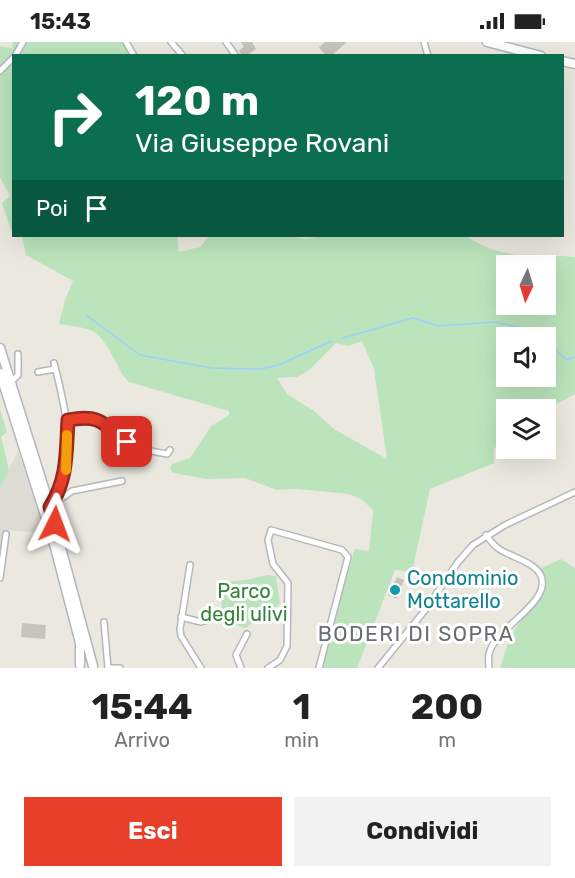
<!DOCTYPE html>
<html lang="it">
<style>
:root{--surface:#fff;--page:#f2f2f2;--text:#222;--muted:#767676;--accent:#e73f29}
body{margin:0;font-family:Rubik,sans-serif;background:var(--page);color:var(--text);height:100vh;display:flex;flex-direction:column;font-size:22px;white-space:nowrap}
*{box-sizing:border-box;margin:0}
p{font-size:20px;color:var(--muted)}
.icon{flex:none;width:33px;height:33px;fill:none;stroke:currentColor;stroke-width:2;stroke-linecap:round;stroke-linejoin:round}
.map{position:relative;height:626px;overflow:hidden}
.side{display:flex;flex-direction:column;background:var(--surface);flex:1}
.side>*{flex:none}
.guide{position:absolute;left:12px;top:12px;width:552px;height:183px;border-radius:0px;box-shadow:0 6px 24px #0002;background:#0b6e4f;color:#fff;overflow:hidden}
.needle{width:39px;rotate:184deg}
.buttons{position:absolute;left:496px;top:213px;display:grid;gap:12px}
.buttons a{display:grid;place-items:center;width:60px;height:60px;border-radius:0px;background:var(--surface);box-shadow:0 6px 24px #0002;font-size:30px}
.pin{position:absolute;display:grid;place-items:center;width:51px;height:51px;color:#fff;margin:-26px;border-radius:12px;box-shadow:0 3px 9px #0006}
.me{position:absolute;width:66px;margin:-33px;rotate:3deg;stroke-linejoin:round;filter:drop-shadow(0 0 4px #0008)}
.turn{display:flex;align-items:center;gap:21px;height:126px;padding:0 24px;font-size:27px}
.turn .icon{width:78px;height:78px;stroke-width:2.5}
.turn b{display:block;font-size:42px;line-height:51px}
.then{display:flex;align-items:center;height:57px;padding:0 24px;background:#0003;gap:12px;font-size:22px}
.eta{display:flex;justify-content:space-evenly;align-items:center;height:102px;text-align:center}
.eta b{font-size:36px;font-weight:700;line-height:42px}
.cta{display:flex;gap:12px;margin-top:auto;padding:12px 24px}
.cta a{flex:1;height:69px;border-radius:0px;background:var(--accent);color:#fff;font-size:24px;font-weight:700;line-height:69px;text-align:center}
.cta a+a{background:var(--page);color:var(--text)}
.status{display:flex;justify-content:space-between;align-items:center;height:42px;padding:0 30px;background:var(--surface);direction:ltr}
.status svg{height:16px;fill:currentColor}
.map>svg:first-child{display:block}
.industrial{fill:#dcdbd4}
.green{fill:#bbe4bc;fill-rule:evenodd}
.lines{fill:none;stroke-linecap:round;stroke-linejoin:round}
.stream{stroke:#9cd0fe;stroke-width:1.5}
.building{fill:#c6c4bd}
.street-casing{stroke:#b5b7bc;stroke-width:8}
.secondary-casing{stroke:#b3b6bc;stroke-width:11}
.street{stroke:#fff;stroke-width:5}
.secondary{stroke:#fff;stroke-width:8}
.route-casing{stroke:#96291b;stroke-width:15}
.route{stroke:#e73f29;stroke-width:10}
.slow{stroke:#f59e0b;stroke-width:10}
.culture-dot{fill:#0f9aa8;stroke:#fff;stroke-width:2}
.labels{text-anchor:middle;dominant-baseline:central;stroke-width:6;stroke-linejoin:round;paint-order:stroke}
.culture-label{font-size:20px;fill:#0d838f;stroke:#fff;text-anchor:start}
.park-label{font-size:20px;fill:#34833b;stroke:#fff}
.neighbourhood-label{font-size:21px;letter-spacing:1.5px;fill:#696d72;stroke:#fff}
</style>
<div class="status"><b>15:43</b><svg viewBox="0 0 49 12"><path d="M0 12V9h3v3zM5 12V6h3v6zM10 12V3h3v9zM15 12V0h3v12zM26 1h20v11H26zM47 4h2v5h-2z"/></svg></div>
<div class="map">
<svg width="575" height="626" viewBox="0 0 575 626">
<rect width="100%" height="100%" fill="#ebe9df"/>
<path class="industrial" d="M18 409 45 491 4 488 0 518V445Z"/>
<path class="green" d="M13 0H122L130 13 14 14 13 189 11 188 2 161 10 154 0 135V4L12 6Z
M22 194H177L179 210 200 205 209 194H289L304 197 325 194H465C510 221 527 210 575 215V352L546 368H507V390L494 407V421L430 447 412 530 395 528 357 626H319L355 507 369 509 373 468 361 457 349 452 297 447 277 448 245 436 207 437 173 431 170 427 172 422 190 416 211 384 229 373V369L129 340C123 335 119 327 116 320 98 287 96 287 59 282L65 258 73 239 26 213ZM507 224H546V262H507ZM507 296H546V334H507ZM362 299 374 327 387 417 334 387 314 369 287 352 277 336 297 335 309 328 336 301 348 304Z
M0 367 7 390 1 395 9 428 0 445Z
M561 517 575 526V626H500C505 611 509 594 519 581 535 559 550 558 539 527Z
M267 533 276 534 280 561 273 569 245 586 222 578 221 540 246 538Z"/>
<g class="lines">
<path class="stream" d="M86 273 140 313 211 326 259 327 276 324 332 299
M343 296 413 276 439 284 494 280 518 285 538 296
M546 300 567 318 575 315"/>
</g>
<path class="building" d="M241 0H252L256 7 249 12 250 14H242L239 8 244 5Z
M325 0H347L331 14H326L319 5Z
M397 535 404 538 397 557 388 553Z
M22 581 46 583 45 597 21 595Z"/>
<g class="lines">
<g class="street-casing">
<path id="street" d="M126 0 134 14
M171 0 183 14
M226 0 236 14
M424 0 428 14
M15 14 23 0
M0 29 14 15
M38 330 55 327
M12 339 18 333V312
M68 378C102 372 101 382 127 399 139 407 153 410 167 412L170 408
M54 462 72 449 122 439
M50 465C79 421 66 368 54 321
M486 493C490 498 494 504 499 507 511 515 535 520 541 534 552 561 494 586 489 612 488 616 489 622 489 626
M190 523 180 587 181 594 201 626
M0 536 6 492
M181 575 201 580 214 576
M104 580 108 626
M110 626H120
M241 626 236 613 247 592
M268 626 280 618 287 604 288 541 273 522 268 498 271 488 342 508 348 515 319 626
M378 626 426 567 458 520 473 503 505 483 575 450"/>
</g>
<g class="secondary-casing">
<path id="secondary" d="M487 0 541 14
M562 19 575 22
M0 306 50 465 93 624
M0 331 54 502 80 601V623"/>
</g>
<use href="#street" class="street"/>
<use href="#secondary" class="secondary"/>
</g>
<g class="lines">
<g class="route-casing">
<path id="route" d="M55 482 50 465C68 437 66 410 68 378 100 372 103 381 127 400"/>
</g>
<use href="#route" class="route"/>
<path class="slow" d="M66 428 67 393"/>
</g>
<circle class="culture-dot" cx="395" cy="548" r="6"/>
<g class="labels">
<g class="culture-label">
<text x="407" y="536">Condominio<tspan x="407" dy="23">Mottarello</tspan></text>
</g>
<g class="park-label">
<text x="244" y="549">Parco<tspan x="244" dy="23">degli ulivi</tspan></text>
</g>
<g class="neighbourhood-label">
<text x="416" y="591">BODERI DI SOPRA</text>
</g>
</g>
</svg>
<div class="buttons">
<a><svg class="needle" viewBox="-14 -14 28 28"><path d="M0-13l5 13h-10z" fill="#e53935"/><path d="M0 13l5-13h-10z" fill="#767676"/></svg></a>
<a><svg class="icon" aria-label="sound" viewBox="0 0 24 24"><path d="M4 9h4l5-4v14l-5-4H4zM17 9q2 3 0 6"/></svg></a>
<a><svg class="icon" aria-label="layers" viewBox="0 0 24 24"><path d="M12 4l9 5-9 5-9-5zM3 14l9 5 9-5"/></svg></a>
</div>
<div class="pin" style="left:127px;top:400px;background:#d93025"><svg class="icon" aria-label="arrive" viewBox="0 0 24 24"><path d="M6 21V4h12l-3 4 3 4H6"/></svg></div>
<svg class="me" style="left:55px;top:482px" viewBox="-20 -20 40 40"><path d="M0-17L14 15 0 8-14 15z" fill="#e73f29" stroke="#fff" stroke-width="4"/></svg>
<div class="guide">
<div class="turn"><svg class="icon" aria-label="right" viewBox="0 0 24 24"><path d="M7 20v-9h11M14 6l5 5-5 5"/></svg><div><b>120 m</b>Via Giuseppe Rovani</div></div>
<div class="then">Poi<svg class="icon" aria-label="arrive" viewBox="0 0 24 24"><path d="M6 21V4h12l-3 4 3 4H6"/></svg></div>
</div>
</div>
<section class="side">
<div class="eta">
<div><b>15:44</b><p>Arrivo</p></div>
<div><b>1</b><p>min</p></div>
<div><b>200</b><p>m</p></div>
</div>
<div class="cta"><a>Esci</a><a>Condividi</a></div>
</section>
